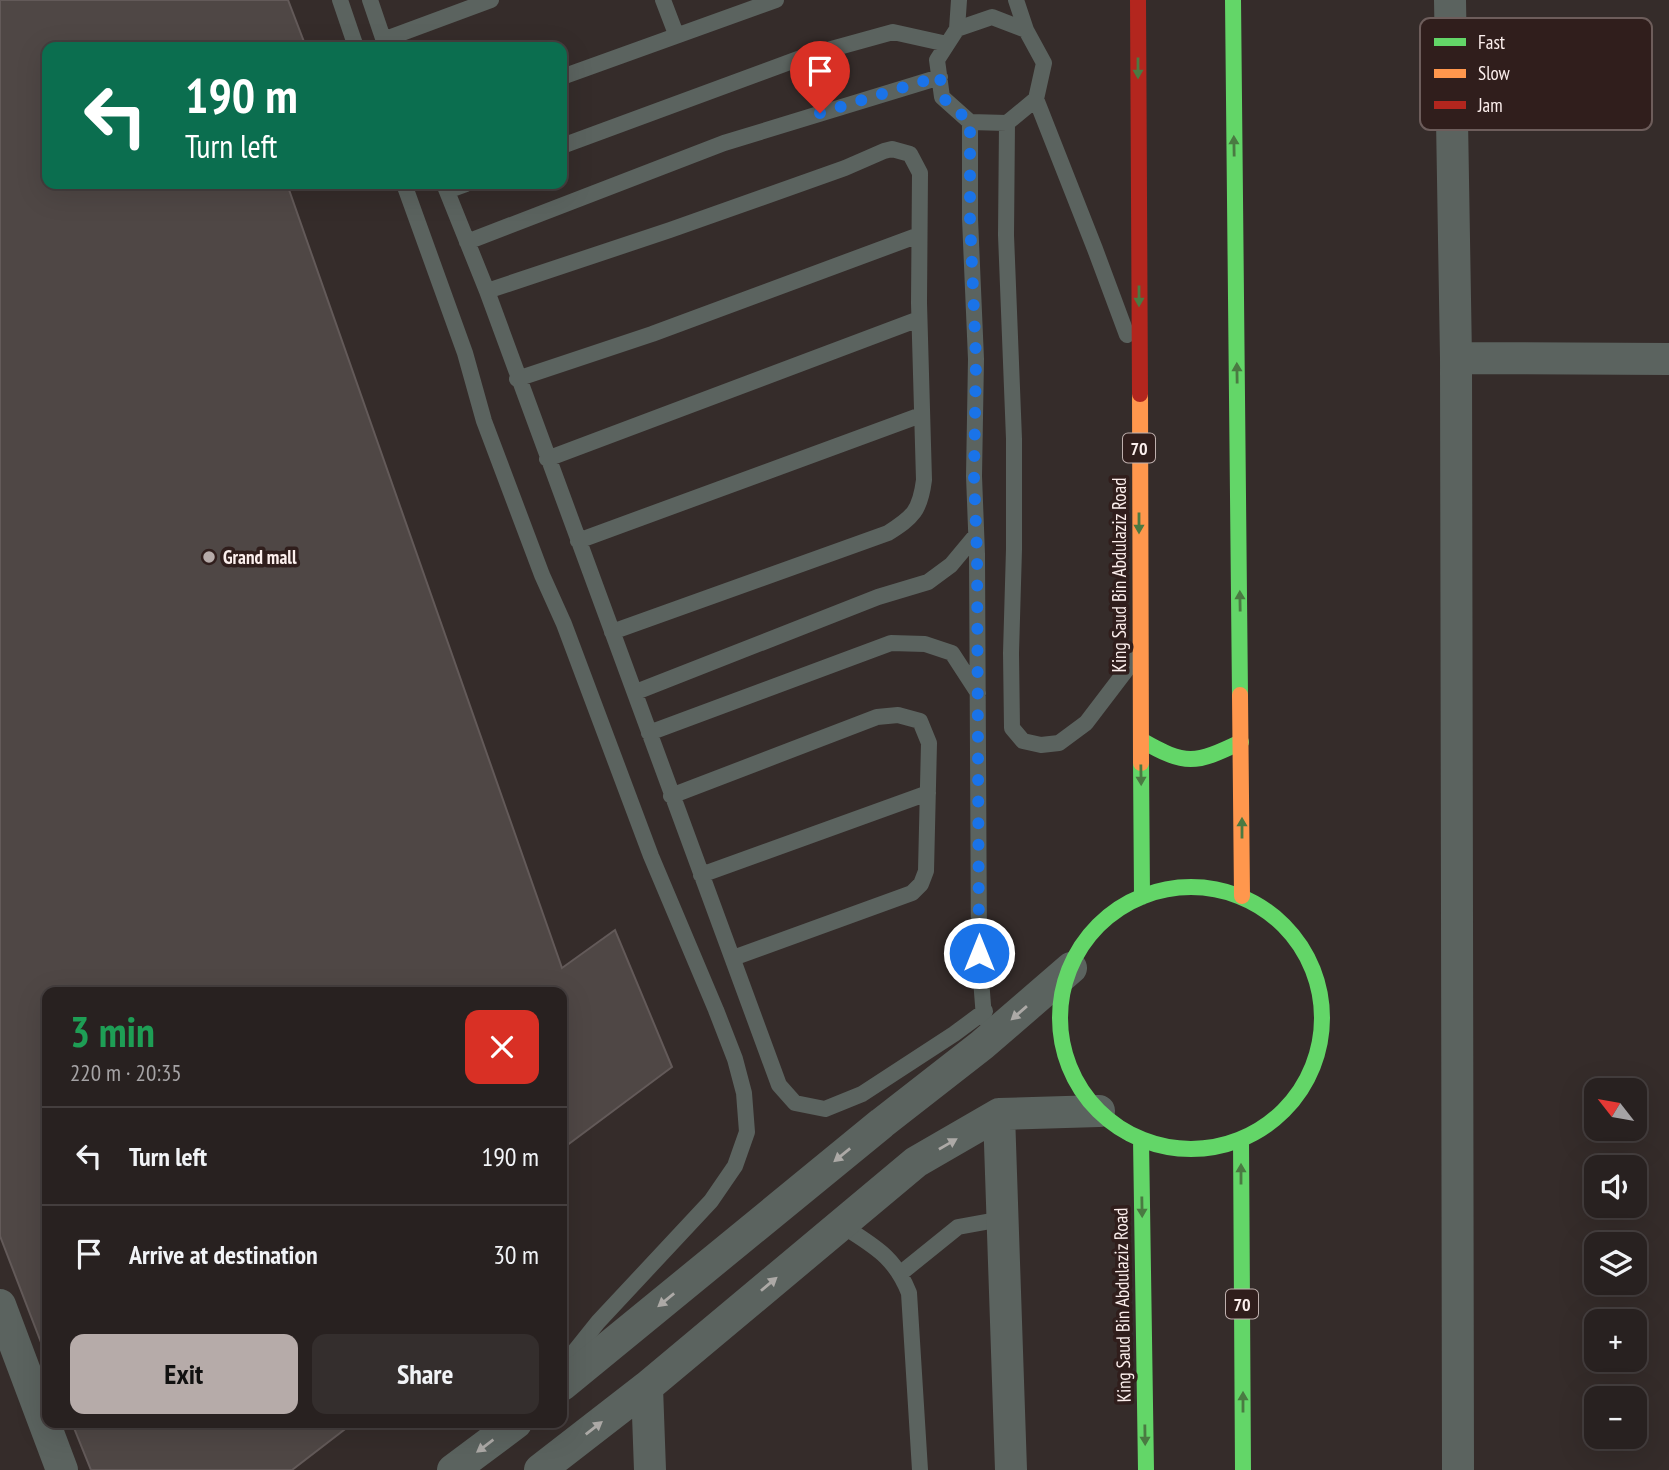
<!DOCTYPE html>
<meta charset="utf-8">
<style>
:root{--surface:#282120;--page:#342e2d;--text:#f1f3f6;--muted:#a5a3a5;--line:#443e3e;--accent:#b6aba9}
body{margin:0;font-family:"PT Sans Narrow",sans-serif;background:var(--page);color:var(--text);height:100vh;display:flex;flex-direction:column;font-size:26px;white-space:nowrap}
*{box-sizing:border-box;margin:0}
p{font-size:23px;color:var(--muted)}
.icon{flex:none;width:38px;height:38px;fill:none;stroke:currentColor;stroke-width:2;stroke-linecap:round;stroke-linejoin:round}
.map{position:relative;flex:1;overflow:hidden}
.side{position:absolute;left:42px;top:987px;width:525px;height:441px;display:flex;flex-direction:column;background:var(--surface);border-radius:14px;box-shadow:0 7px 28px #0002,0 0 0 2px var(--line)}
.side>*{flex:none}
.banner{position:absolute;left:42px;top:42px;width:525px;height:147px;border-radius:14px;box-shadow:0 7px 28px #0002,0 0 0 2px var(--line);background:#0b6e4f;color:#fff;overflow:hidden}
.needle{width:46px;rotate:301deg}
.tools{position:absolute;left:1584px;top:1078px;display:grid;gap:14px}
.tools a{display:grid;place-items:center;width:63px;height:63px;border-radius:14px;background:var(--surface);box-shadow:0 7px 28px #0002,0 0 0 2px var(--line);font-size:35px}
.pin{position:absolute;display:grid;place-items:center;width:60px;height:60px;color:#fff;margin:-72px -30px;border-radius:50% 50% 50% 0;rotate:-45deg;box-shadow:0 0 7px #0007}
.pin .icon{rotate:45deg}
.me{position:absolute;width:77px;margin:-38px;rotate:0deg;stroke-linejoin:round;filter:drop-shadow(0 0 5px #0008)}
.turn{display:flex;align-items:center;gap:24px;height:147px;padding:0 28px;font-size:32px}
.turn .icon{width:91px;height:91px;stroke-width:2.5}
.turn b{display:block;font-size:49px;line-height:60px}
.round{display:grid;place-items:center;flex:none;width:74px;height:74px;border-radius:14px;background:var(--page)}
.head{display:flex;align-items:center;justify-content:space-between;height:119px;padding:0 28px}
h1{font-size:42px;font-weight:700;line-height:52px;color:#1e9e55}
.action{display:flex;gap:14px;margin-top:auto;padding:14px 28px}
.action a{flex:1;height:80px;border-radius:14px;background:var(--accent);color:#111;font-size:28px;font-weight:700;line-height:80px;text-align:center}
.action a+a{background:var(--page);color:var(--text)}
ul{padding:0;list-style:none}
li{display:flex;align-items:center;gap:21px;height:98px;padding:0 28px;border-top:2px solid var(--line)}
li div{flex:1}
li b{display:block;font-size:26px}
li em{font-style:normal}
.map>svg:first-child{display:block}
.building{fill:#4f4745;stroke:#635a59;stroke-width:2}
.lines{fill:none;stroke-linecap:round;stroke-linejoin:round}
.lane{stroke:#5b635f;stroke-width:16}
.street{stroke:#5b635f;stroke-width:32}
.fast{stroke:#63d668;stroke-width:16}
.slow{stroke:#ff974d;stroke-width:16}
.jam{stroke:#b3261e;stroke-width:16}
.oneway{fill:#4a7a42}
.oneway2{fill:#aca9a6}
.route{stroke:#1a73e8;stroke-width:12;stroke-dasharray:0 21.6}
.poi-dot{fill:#b6aba9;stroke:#301e1c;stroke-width:2.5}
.labels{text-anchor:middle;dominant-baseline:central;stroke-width:7;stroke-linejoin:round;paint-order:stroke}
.shield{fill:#301e1c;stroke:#bfb0ae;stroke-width:2}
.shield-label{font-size:18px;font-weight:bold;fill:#fcefed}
.poi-label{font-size:19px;font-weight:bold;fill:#fcefed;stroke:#301e1c;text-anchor:start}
.street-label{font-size:19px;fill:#fcefed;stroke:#301e1c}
.key{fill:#301e1c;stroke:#6d5d5b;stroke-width:2}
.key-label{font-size:19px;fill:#fcefed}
</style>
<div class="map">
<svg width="1669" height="1470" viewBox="0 0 1669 1470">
<rect width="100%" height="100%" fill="#352c2a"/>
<path class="building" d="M0 0H288L306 47H47V184H287L562 968 615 930 672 1067 562 1149V992H47V1358L0 1236Z
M72 1423H353L292 1470H91Z"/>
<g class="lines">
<path class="lane" d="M340 0 356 47
M370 0 386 47
M663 0 676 34
M1016 0 1026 30
M957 29 992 17 1026 30 1044 63 1036 99 1007 123 970 122 942 97 937 60 957 29 959 0
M383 40 491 0
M562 77 776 0
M1036 99 1095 249 1127 335
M970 122V219L976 359 974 476 977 554 979 953 984 1018
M1007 123 1006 235 1014 439V549L1011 653 1012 728 1023 741 1041 745 1059 743 1086 723 1134 660
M562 146 806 56 893 32 947 44
M404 184 465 353 484 421 542 575 564 624 651 856 716 1010 735 1059 744 1093 747 1132 735 1166 711 1201 598 1322 562 1367
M444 184 487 291 779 1085 795 1103 825 1109 862 1094 954 1034 985 1011
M447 191 466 184
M467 242 724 143 940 77
M487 291 670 230 845 168 884 151 892 149 910 154 920 173 919 303 924 480C920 511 913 517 888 533L612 632
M517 379 652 334 919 235
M547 459 919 319
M578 541 921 415
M636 692 878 597 928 582 951 565 976 535
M649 733 891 643 925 644 952 653 978 693
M671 796 877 717 898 715 920 721 929 743 926 871 921 884 912 893 733 958
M701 875 928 793
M840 1224C873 1246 894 1255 909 1293L920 1470
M901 1273 958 1227 1002 1219"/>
<path class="street" d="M1450 0 1456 358 1458 1470
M1456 358 1669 359
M999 1114 1011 1470
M0 1305 62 1470
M562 1385 882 1123 982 1045 1071 968
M647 1387 650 1470
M453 1470 516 1423
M540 1470 647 1387 916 1162 999 1114 1099 1111"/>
<path class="fast" d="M1233 0 1240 695
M1141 740C1186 766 1195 764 1241 742
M1141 763 1142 897
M1060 1018a131 131 0 1 1 262 0a131 131 0 1 1-262 0Z
M1141 1139 1146 1470
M1241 1139 1243 1470"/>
<path class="slow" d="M1140 394 1141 763
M1240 695 1242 896"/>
<path class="jam" d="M1138 0 1140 394"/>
</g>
<defs><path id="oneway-solid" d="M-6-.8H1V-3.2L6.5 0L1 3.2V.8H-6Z" transform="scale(1.75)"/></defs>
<g class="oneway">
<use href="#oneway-solid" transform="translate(1138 68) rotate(90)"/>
<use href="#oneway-solid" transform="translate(1234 146) rotate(-91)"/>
<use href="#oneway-solid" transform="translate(1139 296) rotate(90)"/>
<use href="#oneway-solid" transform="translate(1237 373) rotate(-91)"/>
<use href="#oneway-solid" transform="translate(1139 523) rotate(90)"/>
<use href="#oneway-solid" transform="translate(1240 601) rotate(-91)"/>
<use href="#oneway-solid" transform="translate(1141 775) rotate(89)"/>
<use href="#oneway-solid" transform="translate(1242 828) rotate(-90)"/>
<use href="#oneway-solid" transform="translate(1241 1174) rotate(-90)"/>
<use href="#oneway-solid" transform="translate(1142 1207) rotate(89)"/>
<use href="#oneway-solid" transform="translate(1243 1402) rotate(-90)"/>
<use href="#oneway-solid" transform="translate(1145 1435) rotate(89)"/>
</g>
<g class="oneway2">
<use href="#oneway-solid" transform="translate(1019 1013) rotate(139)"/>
<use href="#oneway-solid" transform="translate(948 1144) rotate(-30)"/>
<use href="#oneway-solid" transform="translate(842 1155) rotate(141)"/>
<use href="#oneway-solid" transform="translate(769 1284) rotate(-40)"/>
<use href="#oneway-solid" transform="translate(666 1300) rotate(141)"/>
<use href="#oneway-solid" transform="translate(594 1428) rotate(-38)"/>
<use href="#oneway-solid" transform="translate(485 1446) rotate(143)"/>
</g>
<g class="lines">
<path class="route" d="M820 113 940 76 942 97 970 122V219L976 359 974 476 977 554 979 953"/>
</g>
<circle class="poi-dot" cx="209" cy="557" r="7"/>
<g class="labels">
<g class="shield">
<rect x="1123" y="433.5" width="32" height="29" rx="5"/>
<rect x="1226" y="1289.5" width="32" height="29" rx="5"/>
</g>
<g class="shield-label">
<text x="1139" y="448">70</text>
<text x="1242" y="1304">70</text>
</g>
<g class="poi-label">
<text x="223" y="557">Grand mall</text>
</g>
<g class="street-label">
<text transform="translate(1119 575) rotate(-90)">King Saud Bin Abdulaziz Road</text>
<text transform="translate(1122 1305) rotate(-91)">King Saud Bin Abdulaziz Road</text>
</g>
</g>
<rect x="1420" y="18" width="232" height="112" rx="10" class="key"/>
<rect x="1434" y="38" width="32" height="8" fill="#63d668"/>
<rect x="1434" y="69" width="32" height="9" fill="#ff974d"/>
<rect x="1434" y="101" width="32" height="8" fill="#b3261e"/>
<g class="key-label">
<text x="1478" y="49">Fast</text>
<text x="1478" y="80">Slow</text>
<text x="1478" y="112">Jam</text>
</g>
</svg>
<div class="tools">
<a><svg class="needle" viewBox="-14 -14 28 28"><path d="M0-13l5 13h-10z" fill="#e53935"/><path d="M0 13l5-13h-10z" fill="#a5a3a5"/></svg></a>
<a><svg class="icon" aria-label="sound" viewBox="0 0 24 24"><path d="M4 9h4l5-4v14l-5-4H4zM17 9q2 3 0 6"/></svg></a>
<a><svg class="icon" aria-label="layers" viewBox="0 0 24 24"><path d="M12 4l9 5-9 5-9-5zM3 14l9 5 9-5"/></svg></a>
<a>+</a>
<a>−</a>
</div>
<div class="pin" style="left:820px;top:113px;background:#d93025"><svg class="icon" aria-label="arrive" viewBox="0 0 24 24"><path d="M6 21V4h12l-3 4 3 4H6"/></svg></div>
<svg class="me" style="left:979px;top:953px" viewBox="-20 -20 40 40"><circle r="17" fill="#1a73e8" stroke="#fff" stroke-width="3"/><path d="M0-11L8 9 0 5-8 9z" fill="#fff"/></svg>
<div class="banner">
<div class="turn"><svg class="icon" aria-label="left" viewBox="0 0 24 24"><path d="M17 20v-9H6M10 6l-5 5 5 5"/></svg><div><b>190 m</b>Turn left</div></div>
</div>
<section class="side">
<div class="head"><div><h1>3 min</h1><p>220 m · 20:35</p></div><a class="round" style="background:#d93025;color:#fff"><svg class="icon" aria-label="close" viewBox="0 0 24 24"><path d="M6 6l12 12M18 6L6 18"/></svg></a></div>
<ul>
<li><svg class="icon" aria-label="left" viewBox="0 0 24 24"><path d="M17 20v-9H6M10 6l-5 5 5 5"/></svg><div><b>Turn left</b></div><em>190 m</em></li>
<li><svg class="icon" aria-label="arrive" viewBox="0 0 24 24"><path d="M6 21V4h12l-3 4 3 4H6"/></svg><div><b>Arrive at destination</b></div><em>30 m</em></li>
</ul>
<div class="action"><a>Exit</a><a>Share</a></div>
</section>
</div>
